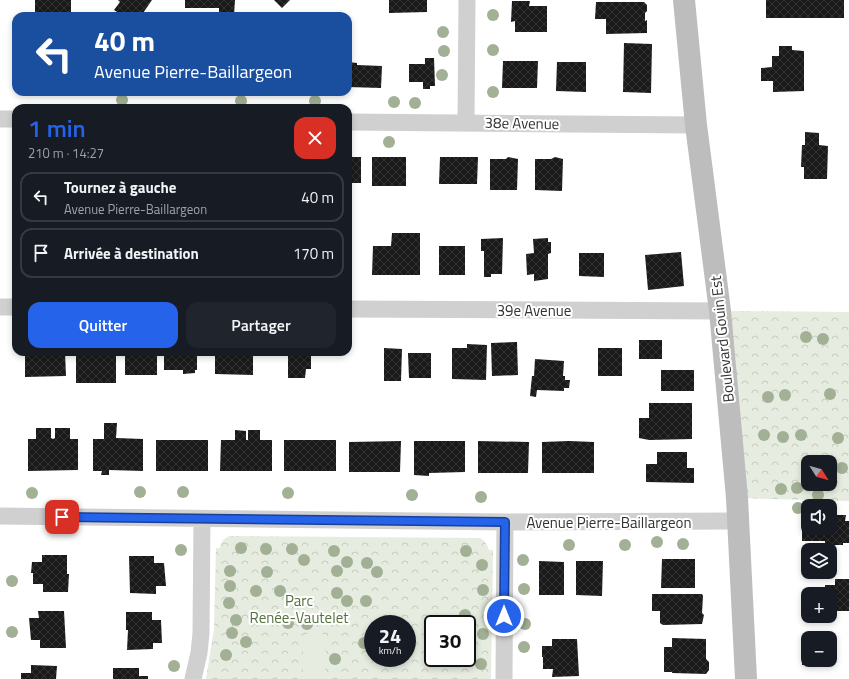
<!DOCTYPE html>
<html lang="fr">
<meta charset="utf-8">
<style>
:root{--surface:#171b24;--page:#20242c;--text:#f1f3f6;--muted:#9ea1a6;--line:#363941;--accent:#2563eb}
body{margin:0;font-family:"Titillium Web",sans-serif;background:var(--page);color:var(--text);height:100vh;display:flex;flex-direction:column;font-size:15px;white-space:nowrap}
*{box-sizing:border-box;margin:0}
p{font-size:13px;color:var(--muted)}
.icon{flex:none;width:22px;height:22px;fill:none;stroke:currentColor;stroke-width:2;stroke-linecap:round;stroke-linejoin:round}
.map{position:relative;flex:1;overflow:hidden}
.details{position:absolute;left:12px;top:104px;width:340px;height:252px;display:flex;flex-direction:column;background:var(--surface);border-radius:12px;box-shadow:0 2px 6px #0003}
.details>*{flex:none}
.guide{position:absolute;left:12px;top:12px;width:340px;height:84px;border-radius:12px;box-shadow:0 2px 6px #0003;background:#1a4fa0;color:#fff;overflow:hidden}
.needle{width:26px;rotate:127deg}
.fabs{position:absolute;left:801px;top:455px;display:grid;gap:8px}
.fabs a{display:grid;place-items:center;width:36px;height:36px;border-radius:8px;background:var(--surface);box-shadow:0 2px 6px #0003;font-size:20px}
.speed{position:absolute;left:364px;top:615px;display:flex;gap:8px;font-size:20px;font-weight:700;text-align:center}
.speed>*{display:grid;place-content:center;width:52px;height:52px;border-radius:50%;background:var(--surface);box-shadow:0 2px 6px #0003;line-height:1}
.speed small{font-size:10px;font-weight:400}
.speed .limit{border:2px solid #111;border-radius:6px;background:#fff;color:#111}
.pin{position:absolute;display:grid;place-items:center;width:34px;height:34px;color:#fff;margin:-17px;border-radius:8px;box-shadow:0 2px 6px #0006}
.me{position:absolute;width:44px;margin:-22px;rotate:0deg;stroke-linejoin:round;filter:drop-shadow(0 0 3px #0008)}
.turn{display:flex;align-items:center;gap:14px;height:84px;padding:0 16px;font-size:18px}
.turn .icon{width:52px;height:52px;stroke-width:2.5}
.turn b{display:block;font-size:28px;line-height:34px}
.round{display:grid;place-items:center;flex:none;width:42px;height:42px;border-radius:12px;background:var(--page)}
.head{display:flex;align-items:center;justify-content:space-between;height:68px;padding:0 16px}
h1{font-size:24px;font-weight:600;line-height:30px;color:var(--accent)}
.button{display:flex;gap:8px;margin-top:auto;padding:8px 16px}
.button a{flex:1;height:46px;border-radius:12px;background:var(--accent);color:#fff;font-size:16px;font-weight:600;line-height:46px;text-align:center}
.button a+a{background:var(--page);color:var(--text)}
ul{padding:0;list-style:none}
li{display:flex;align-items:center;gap:12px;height:50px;margin:0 8px 6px;padding:0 8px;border:2px solid var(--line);border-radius:12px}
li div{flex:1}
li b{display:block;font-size:15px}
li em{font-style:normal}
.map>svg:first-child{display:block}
.park{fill:url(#park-crowns);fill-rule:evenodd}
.pitch{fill:#e6ecdf}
.building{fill:url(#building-cross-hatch)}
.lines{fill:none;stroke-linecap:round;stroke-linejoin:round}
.street{stroke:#d0d0d0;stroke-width:17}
.secondary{stroke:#bdbdbd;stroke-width:22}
.tree{fill:#a2b095}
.route-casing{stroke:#184099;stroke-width:10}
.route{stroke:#2563eb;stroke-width:7}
.labels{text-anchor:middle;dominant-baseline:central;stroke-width:4;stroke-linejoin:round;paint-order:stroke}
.street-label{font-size:15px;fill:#333;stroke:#fff}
.park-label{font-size:15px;fill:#56703f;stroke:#fff}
</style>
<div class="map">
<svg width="849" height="679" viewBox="0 0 849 679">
<defs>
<pattern id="park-crowns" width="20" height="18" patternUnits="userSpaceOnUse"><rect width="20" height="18" fill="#e6ecdf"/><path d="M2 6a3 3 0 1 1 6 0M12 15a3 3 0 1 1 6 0" fill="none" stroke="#c6cbc0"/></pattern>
<pattern id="building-cross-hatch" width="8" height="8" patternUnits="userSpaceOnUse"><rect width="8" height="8" fill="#1a1a1a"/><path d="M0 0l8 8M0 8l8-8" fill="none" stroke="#333"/></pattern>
</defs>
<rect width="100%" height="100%" fill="#fff"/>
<path class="park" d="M720 311 849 312V501L737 498ZM808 462H830V484H808Z
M230 536 480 538C485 541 487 544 489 550H493L491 679H206L214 629 216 548H220C221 541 224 538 230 536ZM373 624H407V658H373ZM433 624H467V658H433Z"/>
<path class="pitch" d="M303 634H326L325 679H303Z"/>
<path class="building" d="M35 0H71V16H35Z
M118 0H152L141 16H123L114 10 120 2Z
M185 0H235L234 15H219V8H185Z
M274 0H290L282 8Z
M389 0H427V12L389 13Z
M766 0H844V18H766Z
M512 1H530L529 6H547V32H515V21L511 22Z
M596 2H644L647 5V11L645 13V21L647 20V33L606 34V19H595Z
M624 43 652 44 651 93 623 92Z
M779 46H792V50L804 51V91L773 92V81H761V68L772 67V56H779Z
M425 58H434L435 86H430V89H423V82H409V64H425Z
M503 61H538L537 88H502Z
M348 62 357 63V65L382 66 381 88 348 87Z
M557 62H586V92L556 91Z
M805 132 819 133V145L828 146 827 179H804V167H801L802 145H805Z
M348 157H361V183H348Z
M372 157H406V186H372Z
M440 157H478L477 184H439Z
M508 157 518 159 517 190H490V159H506Z
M555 157 563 159 562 191 535 190V159H551Z
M392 233H420V275H372L373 246H391Z
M503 238 502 274H491V277H484V251H481V239Z
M548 238V242H551V253L548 254V279L534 281V274L527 275 526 254 534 253 533 239Z
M439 246H465V275H439Z
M681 252 684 286 648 290 645 255Z
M579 253H604V277L579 276Z
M639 340H662V359H639Z
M517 342 518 375 492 376 491 343Z
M467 344 487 345 486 380 452 379V348H467Z
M384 348 402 349 401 381H384Z
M598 348H622V376H598Z
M25 352H65L66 376 25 377Z
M76 352H116V383H76Z
M125 352H157V375H125Z
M164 352H197V370H195V373L183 374V370H164Z
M215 352H253V375L215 374Z
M288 352H311V369H306L305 378H288Z
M408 353H431V378H409Z
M535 359 564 361 563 376H565V380H570L569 388H564V391L537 390 536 397 530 396 532 376H534Z
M661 370H694V391H661Z
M649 403H692V439L649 440 639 438V418H649Z
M104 423H117L116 438 143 439V471L109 470V475H101L102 471H93V439H104Z
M36 428H51V438L53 439 55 438V428H70V439H78V470L28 471V439H36Z
M235 430 246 431V440H248V430H260V440H272V471H220L221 440H235Z
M156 440H208V471H156Z
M284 440H336V471H284Z
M401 441 400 472H349V442Z
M414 441H465V472L429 473V476L414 475Z
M478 441 529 442 528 473H478Z
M569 441 594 442V473H542V442Z
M657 452H687V468H694V483L646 482V464H657Z
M802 515H808V528H830V515H846L845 521H849V543H843V545H825V541H802Z
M42 555H67V574H69L68 592H43V584H33V573H31L32 562H42Z
M129 556H154V563H164L166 586H156V594L130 593Z
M662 559H695V588H661Z
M539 561 564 562V595H539Z
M576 561H603L602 596 576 595Z
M835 579H849V611H835V605H830V594H825V585H835Z
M652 594H702L703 596 702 613 704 615 702 624 663 625 660 623V611H652Z
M38 611H64L66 648H40V640H31L29 618H39Z
M126 612H152V620H161L162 643H153V649L127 650 128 630H126Z
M672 638 706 639V659L709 662V670L706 674 672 673V672H664V647H672Z
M552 639H577L579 676 552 677 553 669H543V657H542V646H552Z
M802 647H808V660H829V665H802Z
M31 665 57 666 56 679H21V673H31Z
M113 668H139V676H148V679H113Z"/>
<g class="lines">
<path class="street" d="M0 119H16
M348 122 696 125
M466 122 467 0
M0 307H16
M348 309 720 311
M0 516 505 522 737 521
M193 679 199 653 201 633 202 519
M504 679 505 522"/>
<path class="secondary" d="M684 0 696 125 720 311 737 498 746 679"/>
</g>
<g class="tree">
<circle cx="493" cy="15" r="6"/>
<circle cx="443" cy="32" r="6"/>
<circle cx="493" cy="50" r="6"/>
<circle cx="444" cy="51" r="6"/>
<circle cx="442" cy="75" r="6"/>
<circle cx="493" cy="92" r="6"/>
<circle cx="122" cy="100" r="6"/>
<circle cx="241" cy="101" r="6"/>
<circle cx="315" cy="101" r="6"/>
<circle cx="394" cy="102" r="6"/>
<circle cx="415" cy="103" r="6"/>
<circle cx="389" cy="142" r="6"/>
<circle cx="806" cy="337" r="6"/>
<circle cx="823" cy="339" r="6"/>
<circle cx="830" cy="394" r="6"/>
<circle cx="785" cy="395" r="6"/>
<circle cx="768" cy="397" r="6"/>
<circle cx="764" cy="435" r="6"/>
<circle cx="801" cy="435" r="6"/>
<circle cx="783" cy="437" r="6"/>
<circle cx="838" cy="438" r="6"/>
<circle cx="842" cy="468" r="6"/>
<circle cx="797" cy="488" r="6"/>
<circle cx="781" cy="489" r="6"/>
<circle cx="140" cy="492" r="6"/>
<circle cx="183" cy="492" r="6"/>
<circle cx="32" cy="493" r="6"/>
<circle cx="288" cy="493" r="6"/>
<circle cx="412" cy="495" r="6"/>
<circle cx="818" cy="495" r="6"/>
<circle cx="481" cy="497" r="6"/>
<circle cx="798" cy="508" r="6"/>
<circle cx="657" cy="542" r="6"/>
<circle cx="683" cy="544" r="6"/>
<circle cx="569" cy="545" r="6"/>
<circle cx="625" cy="545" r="6"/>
<circle cx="241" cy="548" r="6"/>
<circle cx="266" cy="549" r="6"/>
<circle cx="292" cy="549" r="6"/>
<circle cx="181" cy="550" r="6"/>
<circle cx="334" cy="551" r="6"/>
<circle cx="466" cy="551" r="6"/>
<circle cx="304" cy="560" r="6"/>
<circle cx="523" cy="560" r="6"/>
<circle cx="347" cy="562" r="6"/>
<circle cx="367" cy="563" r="6"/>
<circle cx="482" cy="565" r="6"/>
<circle cx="230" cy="571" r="6"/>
<circle cx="337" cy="571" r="6"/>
<circle cx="267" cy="572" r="6"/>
<circle cx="377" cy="572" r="6"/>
<circle cx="12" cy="581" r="6"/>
<circle cx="230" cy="586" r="6"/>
<circle cx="524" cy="589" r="6"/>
<circle cx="483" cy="590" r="6"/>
<circle cx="256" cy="591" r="6"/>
<circle cx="280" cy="591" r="6"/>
<circle cx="337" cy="593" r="6"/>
<circle cx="347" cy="601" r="6"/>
<circle cx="366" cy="601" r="6"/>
<circle cx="229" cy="603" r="6"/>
<circle cx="465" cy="615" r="6"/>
<circle cx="236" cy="620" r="6"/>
<circle cx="288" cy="623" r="6"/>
<circle cx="307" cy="624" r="6"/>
<circle cx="525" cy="624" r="6"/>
<circle cx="12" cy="632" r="6"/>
<circle cx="232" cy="633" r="6"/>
<circle cx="483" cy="634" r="6"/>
<circle cx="246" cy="642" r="6"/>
<circle cx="364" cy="643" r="6"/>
<circle cx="524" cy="647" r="6"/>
<circle cx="226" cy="655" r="6"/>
<circle cx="335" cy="659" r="6"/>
<circle cx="481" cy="664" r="6"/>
<circle cx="174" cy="666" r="6"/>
</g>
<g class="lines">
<g class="route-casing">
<path id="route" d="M62 517 505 522 504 616"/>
</g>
<use href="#route" class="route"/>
</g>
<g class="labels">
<g class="street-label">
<text transform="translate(522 123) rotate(1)">38e Avenue</text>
<text x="534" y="310">39e Avenue</text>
<text transform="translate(722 339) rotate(-96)">Boulevard Gouin Est</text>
<text x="609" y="522">Avenue Pierre-Baillargeon</text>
</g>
<g class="park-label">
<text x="299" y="600">Parc<tspan x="299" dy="17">Renée-Vautelet</tspan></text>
</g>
</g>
</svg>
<div class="fabs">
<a><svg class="needle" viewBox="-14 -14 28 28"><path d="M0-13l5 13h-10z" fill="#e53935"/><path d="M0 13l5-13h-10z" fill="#9ea1a6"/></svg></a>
<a><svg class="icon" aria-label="sound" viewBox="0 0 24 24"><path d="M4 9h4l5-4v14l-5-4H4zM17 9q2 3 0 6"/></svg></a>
<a><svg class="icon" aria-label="layers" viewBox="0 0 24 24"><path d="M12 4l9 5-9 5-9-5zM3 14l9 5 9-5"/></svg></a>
<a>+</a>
<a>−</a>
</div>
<div class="speed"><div>24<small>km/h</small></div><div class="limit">30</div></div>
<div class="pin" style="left:62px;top:517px;background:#d93025"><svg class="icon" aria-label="arrive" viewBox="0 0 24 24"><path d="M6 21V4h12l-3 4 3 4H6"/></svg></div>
<svg class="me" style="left:504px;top:616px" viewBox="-20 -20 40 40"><circle r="17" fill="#2563eb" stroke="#fff" stroke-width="3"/><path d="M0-11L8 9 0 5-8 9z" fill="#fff"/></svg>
<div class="guide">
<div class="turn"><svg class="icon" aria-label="left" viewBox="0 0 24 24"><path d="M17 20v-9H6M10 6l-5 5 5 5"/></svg><div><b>40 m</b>Avenue Pierre-Baillargeon</div></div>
</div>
<section class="details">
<div class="head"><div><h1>1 min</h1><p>210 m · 14:27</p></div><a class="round" style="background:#d93025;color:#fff"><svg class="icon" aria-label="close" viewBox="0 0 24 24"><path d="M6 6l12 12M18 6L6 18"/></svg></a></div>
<ul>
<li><svg class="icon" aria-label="left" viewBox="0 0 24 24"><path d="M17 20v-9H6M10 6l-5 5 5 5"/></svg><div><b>Tournez à gauche</b><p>Avenue Pierre-Baillargeon</p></div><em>40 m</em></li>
<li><svg class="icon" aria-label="arrive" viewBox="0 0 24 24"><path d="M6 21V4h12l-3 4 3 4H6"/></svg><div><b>Arrivée à destination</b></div><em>170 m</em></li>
</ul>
<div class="button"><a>Quitter</a><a>Partager</a></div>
</section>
</div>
